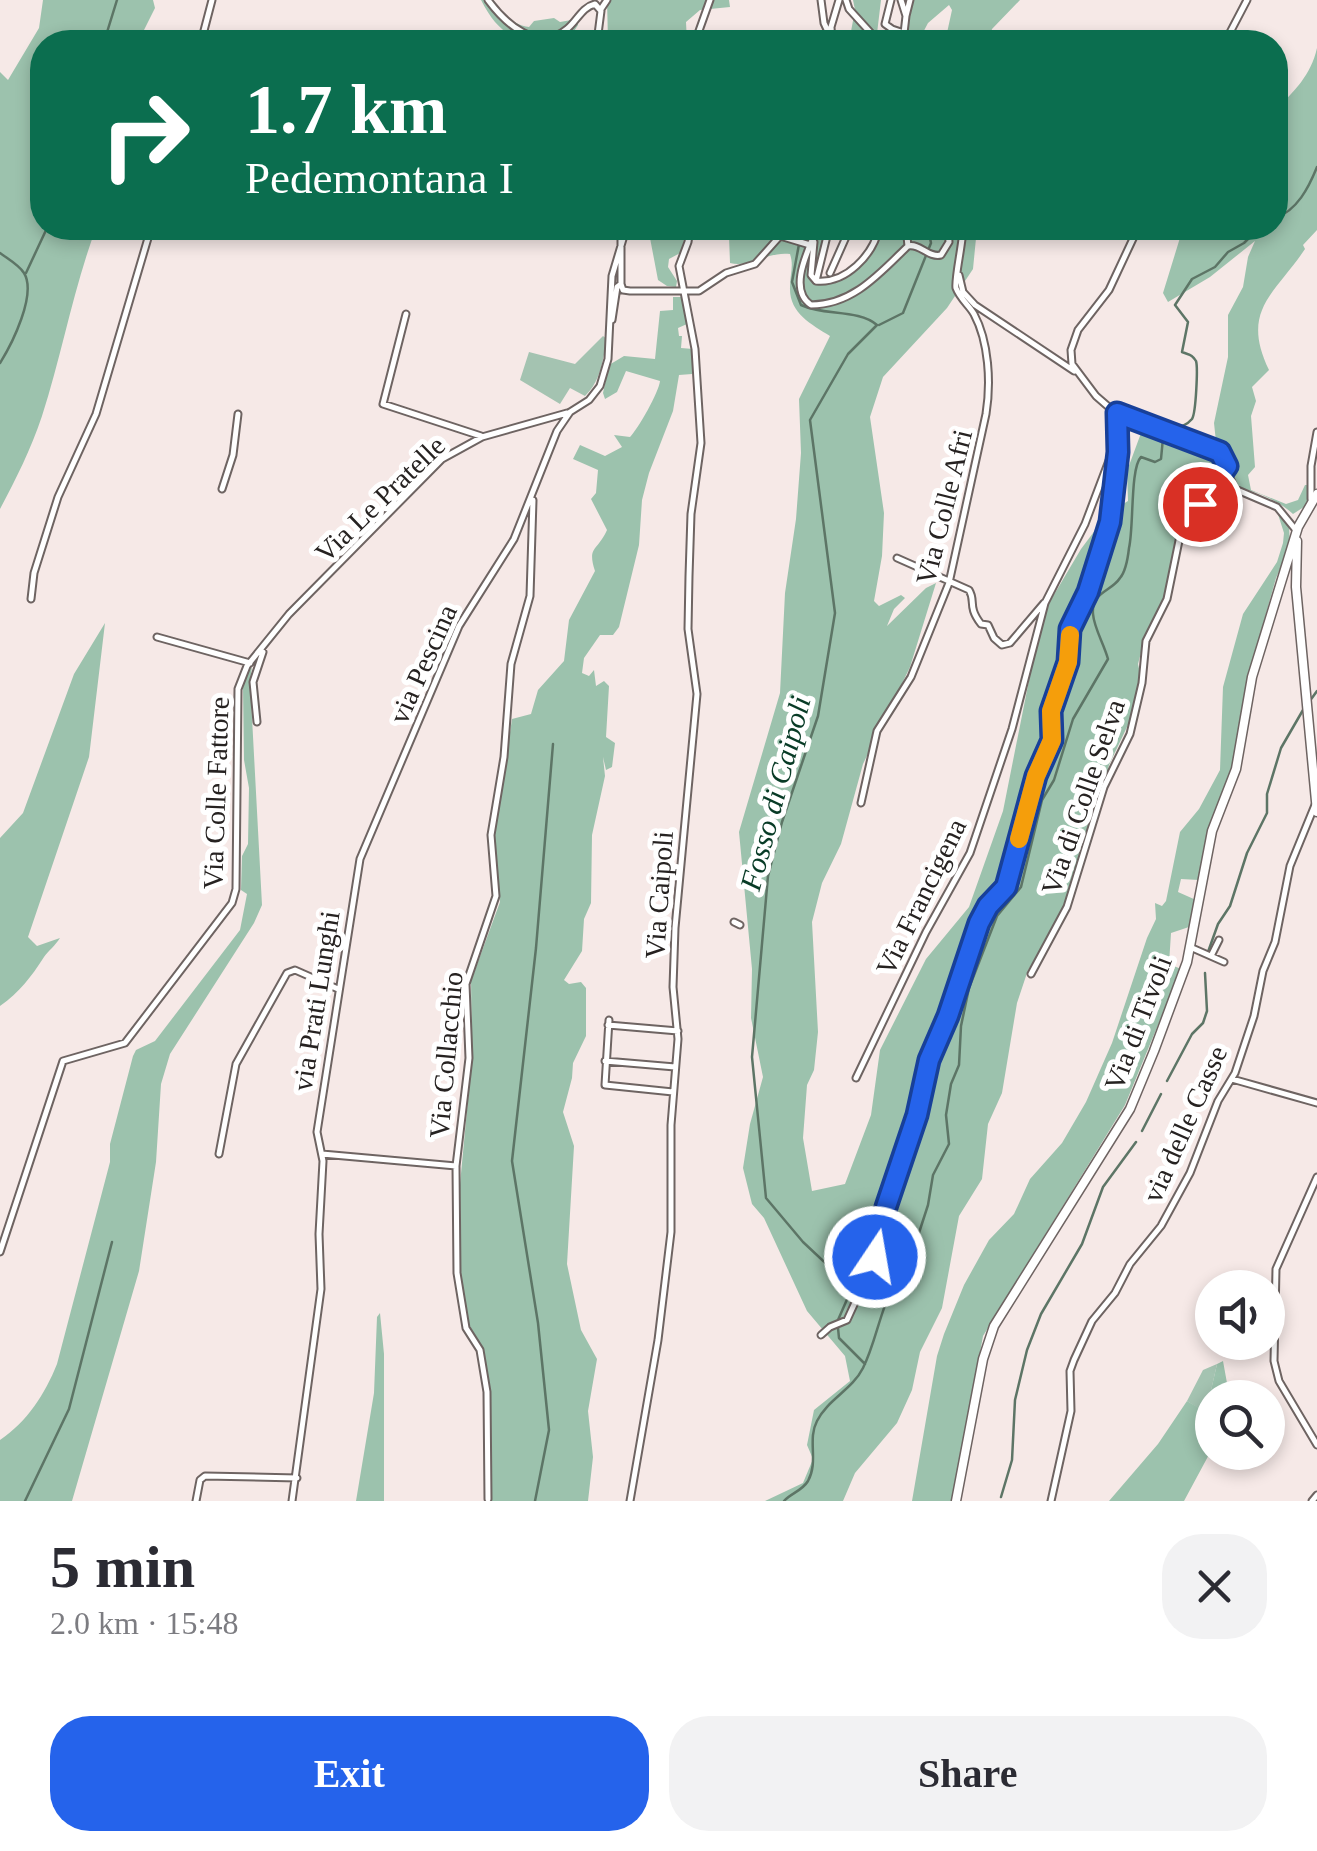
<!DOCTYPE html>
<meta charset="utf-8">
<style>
:root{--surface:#fff;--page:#f2f2f3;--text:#2b2b33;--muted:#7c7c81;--accent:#2563eb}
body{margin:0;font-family:Georgia,serif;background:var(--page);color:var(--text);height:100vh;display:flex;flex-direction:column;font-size:38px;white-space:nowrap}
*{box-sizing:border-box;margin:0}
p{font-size:32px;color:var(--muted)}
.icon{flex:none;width:55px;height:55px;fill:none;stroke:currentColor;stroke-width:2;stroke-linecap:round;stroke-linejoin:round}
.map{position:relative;height:1501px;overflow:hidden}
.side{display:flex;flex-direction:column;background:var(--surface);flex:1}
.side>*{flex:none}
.guide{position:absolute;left:30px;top:30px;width:1258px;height:210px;border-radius:40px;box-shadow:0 5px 15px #0003;background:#0b6e4f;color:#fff;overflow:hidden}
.controls{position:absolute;left:1195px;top:1270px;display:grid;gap:20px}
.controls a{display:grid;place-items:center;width:90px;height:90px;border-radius:50%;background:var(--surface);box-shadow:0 5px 15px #0003;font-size:50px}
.pin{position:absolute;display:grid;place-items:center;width:85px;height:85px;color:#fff;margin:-42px;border:5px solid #fff;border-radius:50%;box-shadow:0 2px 10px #0007}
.me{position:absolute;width:110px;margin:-55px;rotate:12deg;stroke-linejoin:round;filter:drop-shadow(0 0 8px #0008)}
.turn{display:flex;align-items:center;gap:35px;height:210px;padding:0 50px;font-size:45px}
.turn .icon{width:130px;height:130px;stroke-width:2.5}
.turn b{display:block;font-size:70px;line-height:85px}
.round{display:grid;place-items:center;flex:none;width:105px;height:105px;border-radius:40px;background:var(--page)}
.head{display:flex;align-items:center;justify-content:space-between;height:170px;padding:0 50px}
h1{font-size:60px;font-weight:700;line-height:75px}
.action{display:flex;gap:20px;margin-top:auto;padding:20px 50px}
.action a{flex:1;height:115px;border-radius:40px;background:var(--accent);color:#fff;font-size:40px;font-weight:700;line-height:115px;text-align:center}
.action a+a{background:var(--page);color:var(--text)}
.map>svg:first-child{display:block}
.green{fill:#a4c3b1}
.forest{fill:#9cc2ad}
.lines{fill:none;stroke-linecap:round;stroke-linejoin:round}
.stream{stroke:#5d7566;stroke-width:2.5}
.minor-casing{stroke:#6e6462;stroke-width:9}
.major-casing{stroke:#6e6462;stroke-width:11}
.minor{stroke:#fff;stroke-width:5}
.major{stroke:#fff;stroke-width:8}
.route-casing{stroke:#184099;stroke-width:25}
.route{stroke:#2563eb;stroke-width:18}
.slow{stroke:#f59e0b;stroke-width:18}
.labels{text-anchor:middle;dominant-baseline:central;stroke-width:10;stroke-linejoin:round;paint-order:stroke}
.street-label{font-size:28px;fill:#262221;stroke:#fff}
.water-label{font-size:30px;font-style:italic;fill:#083b26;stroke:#fff}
</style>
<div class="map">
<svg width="1317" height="1501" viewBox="0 0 1317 1501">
<rect width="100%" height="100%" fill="#f6e9e7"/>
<path class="green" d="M603 336 607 339C603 359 601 381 585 396L570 388 560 404 520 380 529 352 575 364Z
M1217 1364 1206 1413 1187 1401 1203 1370Z"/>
<path class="forest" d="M43 0H153L155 8 138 42H42V228H96C73 290 62 354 42 416 31 449 16 479 0 509V72L8 80 39 28Z
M481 0H492C502 13 511 24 529 27L534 21 554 18 560 22 577 19 578 25 567 42C523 42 503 43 481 0Z
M607 0H729L730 7 700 10 686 22 687 42H608Z
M853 0H881L876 42H849L855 10Z
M914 0H1020L992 29 989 42H945L952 10 949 5 928 23 918 42H908L907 20Z
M1317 48V230L1303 245 1305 249C1275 294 1240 310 1269 370L1252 387 1256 401 1251 416 1255 467 1248 475 1251 490 1286 504 1298 500 1305 485H1309L1307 505 1293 514C1278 500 1245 484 1224 488L1187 527 1180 542 1169 591 1145 637 1138 664 1144 691 1109 765 1096 823 1057 927 1028 970 1017 1003 1002 1093 988 1124 982 1179 959 1216 942 1308 920 1352 912 1390 897 1423 855 1473 843 1501H765L803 1483 813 1459 807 1445 814 1410 850 1381 845 1356 807 1311 764 1218 752 1204 743 1168 750 1124 763 1077 751 1018 752 969 739 832 780 693 785 593 796 519 801 453 799 399 830 336C811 324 789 313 790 287 790 274 794 266 790 254 768 251 751 268 730 263L729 236 735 228H827L815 278 826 282C852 270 870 256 879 228H977L973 269 947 308 883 377 870 417 884 513 882 556 874 601 879 606 901 595 905 598 894 609 887 626 926 588 936 583 910 667 863 764 841 844 822 883 812 922 818 1032 814 1070 807 1085 803 1138 812 1191 845 1184 871 1115 880 1050 926 959 969 907 1003 811 1042 615 1081 549 1108 513 1128 501 1127 471 1144 425 1217 451 1214 423 1228 357V315L1243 287 1248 257 1255 241 1210 277 1168 302 1163 293 1183 228H1275V110C1294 92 1311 75 1317 48Z
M626 228H678L684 241 682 252 669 259 668 267 677 281 676 287 667 286 658 280 650 238 640 230 629 236Z
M673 297H681L687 324 678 328 679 336H682L681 348 693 349 692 374 679 375 673 411 649 473 642 500 639 545 619 627 613 635H600L584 658 582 673 589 676 594 670 596 686 604 681 609 686 606 737 615 743 612 767 606 770 603 757 605 776 592 835 591 903 584 919 582 951 564 980 569 984 581 982 586 988V1036L573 1063 572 1078 563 1112 574 1146 567 1264 581 1330 597 1359 588 1411 593 1457 588 1501H491L488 1377 480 1343 467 1322 461 1286 460 1184 472 1058 471 981 500 902 494 840 512 719 531 714 538 690 564 661 569 620 595 571C587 546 597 552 607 530L591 499 596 493 598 470 573 459 580 445 605 456 622 447 614 435 630 437C638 429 659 392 660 381L626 371 617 392 605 399 603 393 609 365 624 356 655 359 660 311 673 310Z
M1276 508 1289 526 1290 546 1276 578 1246 685 1235 761 1207 835 1199 880 1181 879 1178 892 1196 900 1192 926 1171 933 1169 964 1181 969 1125 1105 983 1336 953 1501H912L937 1356 944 1334 964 1285 989 1240 1014 1214 1030 1179 1062 1143 1086 1102 1112 1043 1147 938 1156 919 1155 903 1162 906 1166 901 1180 832 1199 809 1220 770 1223 687 1243 614 1277 562 1283 543 1284 533Z
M105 623 89 757 28 937 37 946 60 938C55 946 49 950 44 957 31 977 20 992 0 1006V838L23 813 74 674Z
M252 667 250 680 262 905 254 923 170 1054 161 1084 156 1162 139 1271 72 1501H0V1440C27 1422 45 1394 57 1364L110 1162V1144L133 1056 136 1050 155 1041 240 930 247 894 241 890 242 856 248 844 249 788 244 760 243 688 245 677Z
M380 1313 384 1354V1501H356L374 1393 377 1317Z
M1223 1361 1227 1383 1225 1397 1212 1398V1449L1184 1501H1109L1158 1444 1187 1401 1206 1412 1217 1364Z"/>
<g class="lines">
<path class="stream" d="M104 42 117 0
M1275 218C1297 211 1309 187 1317 167
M802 228 792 282 801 305C824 316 858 309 877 325L848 354 810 420 835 613 818 716 782 822 768 876 752 1057 766 1198 803 1242 852 1288 838 1320
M0 253C8 259 19 265 24 273 37 294 12 344 0 363
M26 273 47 228
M879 325 903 313 931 243 928 228
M1309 702 1317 691
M1208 952 1218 924 1230 906 1247 853 1267 813V794L1281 748 1303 710
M1167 1081 1192 1034 1203 1023 1207 1011 1205 973
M1142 1131 1161 1094
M838 1328 839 1338 865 1364
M1001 1497 1012 1460 1015 1400 1027 1350 1041 1314 1082 1244 1103 1187 1136 1142
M25 1501 69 1409 112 1242
M535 1501 549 1430 538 1323 512 1161 536 948 553 744
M784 1501C791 1493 802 1491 808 1481 819 1461 807 1440 817 1421 828 1399 852 1390 863 1368 877 1340 880 1307 897 1281 902 1272 913 1266 920 1259L917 1239 928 1205 933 1175 949 1144 946 1115 951 1084 959 1065 961 1026 969 988 997 916 1021 887 1042 800 1054 780 1073 719 1108 659C1104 644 1094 628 1093 614 1091 592 1111 592 1120 578 1126 571 1128 557 1129 548 1134 527 1130 468 1141 457L1155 462 1161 459 1163 438 1171 429C1178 428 1187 425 1192 419 1196 413 1198 367 1196 361 1192 354 1189 355 1182 352L1188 322 1175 305 1192 279 1215 267 1228 252 1244 243 1259 228"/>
<g class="minor-casing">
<path id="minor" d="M488 0C505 23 538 54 567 29 577 21 582 7 595 4L601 11 597 42
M821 0 824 23 830 36
M846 0 849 9 879 42
M891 0 885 24 892 29
M901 0 906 16 903 42
M601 9 607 0
M906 16 910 0
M201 42 212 0
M695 42 710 0
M832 42 831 27 839 0
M889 42 892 29 904 33
M1225 42 1247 0
M817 228C809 249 787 289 811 305 853 305 880 273 908 246
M906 228 908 246
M1138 228 1109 290 1078 330 1071 350 1072 364 1096 396 1111 409 1144 425 1218 451 1235 489 1277 507 1295 529
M814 242 811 275 816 281
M908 246C920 243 928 258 941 255L949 242 948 228
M830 273 850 228
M959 275 963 292 975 305 1074 371
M816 281C846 284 873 255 879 228
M816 281 829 228
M621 284 623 290 630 291H699L726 273 755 264 780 236 810 245
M406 314 383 404 481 436
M612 320 617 287 621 284V228
M222 489 233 455 238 414
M1311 499V466L1317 432
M897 558 969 590C976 601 967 606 981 624L988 625 994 638 1002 645 1010 643 1044 603
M31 599 34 573 58 497 96 414 151 228
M157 637 250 663
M257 722 253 682 263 652
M861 803 877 731 911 677 949 583 986 414C991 383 989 342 974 314 969 305 960 299 956 288 954 281 963 242 963 228
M734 922 740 925
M1190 947 1224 962
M1211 956 1219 940
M1031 974 1067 907 1104 787 1130 734 1142 683 1146 641 1167 599 1182 526 1227 466
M609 1020 605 1085 673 1092
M608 1025 678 1031
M605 1061 675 1067
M856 1078 926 932 970 853 1012 729 1045 603 1085 524 1116 442
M1232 1079 1317 1103
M219 1154 236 1064 287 973 295 970 338 989
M322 1154 456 1166
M1317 1177 1276 1269 1274 1361 1279 1381 1317 1445
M0 1252 63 1061 125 1043 232 903 236 889 238 689 247 666 289 614 442 459 482 437 567 413
M821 1335 830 1327 847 1320 874 1261 886 1207 914 1124 929 1060 948 1016 979 923 988 905 1006 887 1036 776 1052 739 1051 711 1067 664 1071 627 1086 595 1110 522 1117 452V413
M488 1499 487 1392 480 1350 466 1328 457 1273 456 1166 469 1058 466 984 496 896 491 835 504 757 511 664 530 596 533 500
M196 1501 200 1480 205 1476 297 1478
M292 1501 321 1289 319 1234 323 1161 317 1132 360 859 459 626 514 539 557 431 570 412 589 400 600 386 608 359 612 276 623 239
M630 1501 658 1340 671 1232V1125L678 1039 673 987 675 928 697 694 688 629 689 576 691 514 701 443 695 349 679 266 688 242 690 228
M1051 1501 1071 1411 1070 1371 1074 1360 1092 1321 1115 1293 1130 1264 1161 1226 1190 1173 1218 1101 1235 1073 1254 1016 1263 971 1275 942 1290 866 1315 805
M1312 1501 1317 1495"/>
</g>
<g class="major-casing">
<path id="major" d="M1297 541 1296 587 1317 812
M956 1501 983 1359 994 1326 1130 1109 1154 1051 1187 962 1212 831 1236 769 1252 677 1298 527 1317 494"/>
</g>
<use href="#minor" class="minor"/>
<use href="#major" class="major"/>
</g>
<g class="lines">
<g class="route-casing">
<path id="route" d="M875 1257 886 1207 917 1115 929 1060 948 1016 979 923 988 906 1006 887 1036 776 1052 740 1051 711 1068 662 1070 629 1088 592 1110 522 1118 452 1117 413 1220 452 1227 466 1200 504"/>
</g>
<use href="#route" class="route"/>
<path class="slow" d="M1019 839 1036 776 1052 740 1051 711 1068 662 1070 635"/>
</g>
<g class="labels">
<g class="street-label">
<text transform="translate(380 499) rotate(-44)">Via Le Pratelle</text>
<text transform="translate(944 507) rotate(-76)">Via Colle Afri</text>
<text transform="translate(423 664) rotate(-66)">via Pescina</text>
<text transform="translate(216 793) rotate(-88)">Via Colle Fattore</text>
<text transform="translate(1083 797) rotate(-71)">Via di Colle Selva</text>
<text transform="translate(659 895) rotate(-86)">Via Caipoli</text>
<text transform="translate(921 897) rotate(-64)">Via Francigena</text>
<text transform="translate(316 1001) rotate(-81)">via Prati Lunghi</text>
<text transform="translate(1138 1023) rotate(-69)">Via di Tivoli</text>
<text transform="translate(446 1055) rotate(-85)">Via Collacchio</text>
<text transform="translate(1185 1124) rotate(-66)">via delle Casse</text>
</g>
<g class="water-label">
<text transform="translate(775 793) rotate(-75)">Fosso di Caipoli</text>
</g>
</g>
</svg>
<div class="controls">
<a><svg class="icon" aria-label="sound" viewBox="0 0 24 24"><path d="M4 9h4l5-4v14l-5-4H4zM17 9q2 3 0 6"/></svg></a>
<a><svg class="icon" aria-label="search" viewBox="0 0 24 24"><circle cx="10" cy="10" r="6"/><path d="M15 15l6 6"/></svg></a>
</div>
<div class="pin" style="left:1200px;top:504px;background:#d93025"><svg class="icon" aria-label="arrive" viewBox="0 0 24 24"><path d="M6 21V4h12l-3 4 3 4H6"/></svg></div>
<svg class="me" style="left:875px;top:1257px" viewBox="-20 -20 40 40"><circle r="17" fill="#2563eb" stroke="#fff" stroke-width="3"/><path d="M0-11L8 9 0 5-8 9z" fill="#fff"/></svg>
<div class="guide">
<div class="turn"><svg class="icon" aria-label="right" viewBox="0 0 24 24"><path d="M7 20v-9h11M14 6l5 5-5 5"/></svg><div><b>1.7 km</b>Pedemontana I</div></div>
</div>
</div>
<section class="side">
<div class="head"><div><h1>5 min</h1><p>2.0 km · 15:48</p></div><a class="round"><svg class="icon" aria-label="close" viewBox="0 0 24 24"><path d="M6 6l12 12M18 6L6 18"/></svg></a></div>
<div class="action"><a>Exit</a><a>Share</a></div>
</section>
